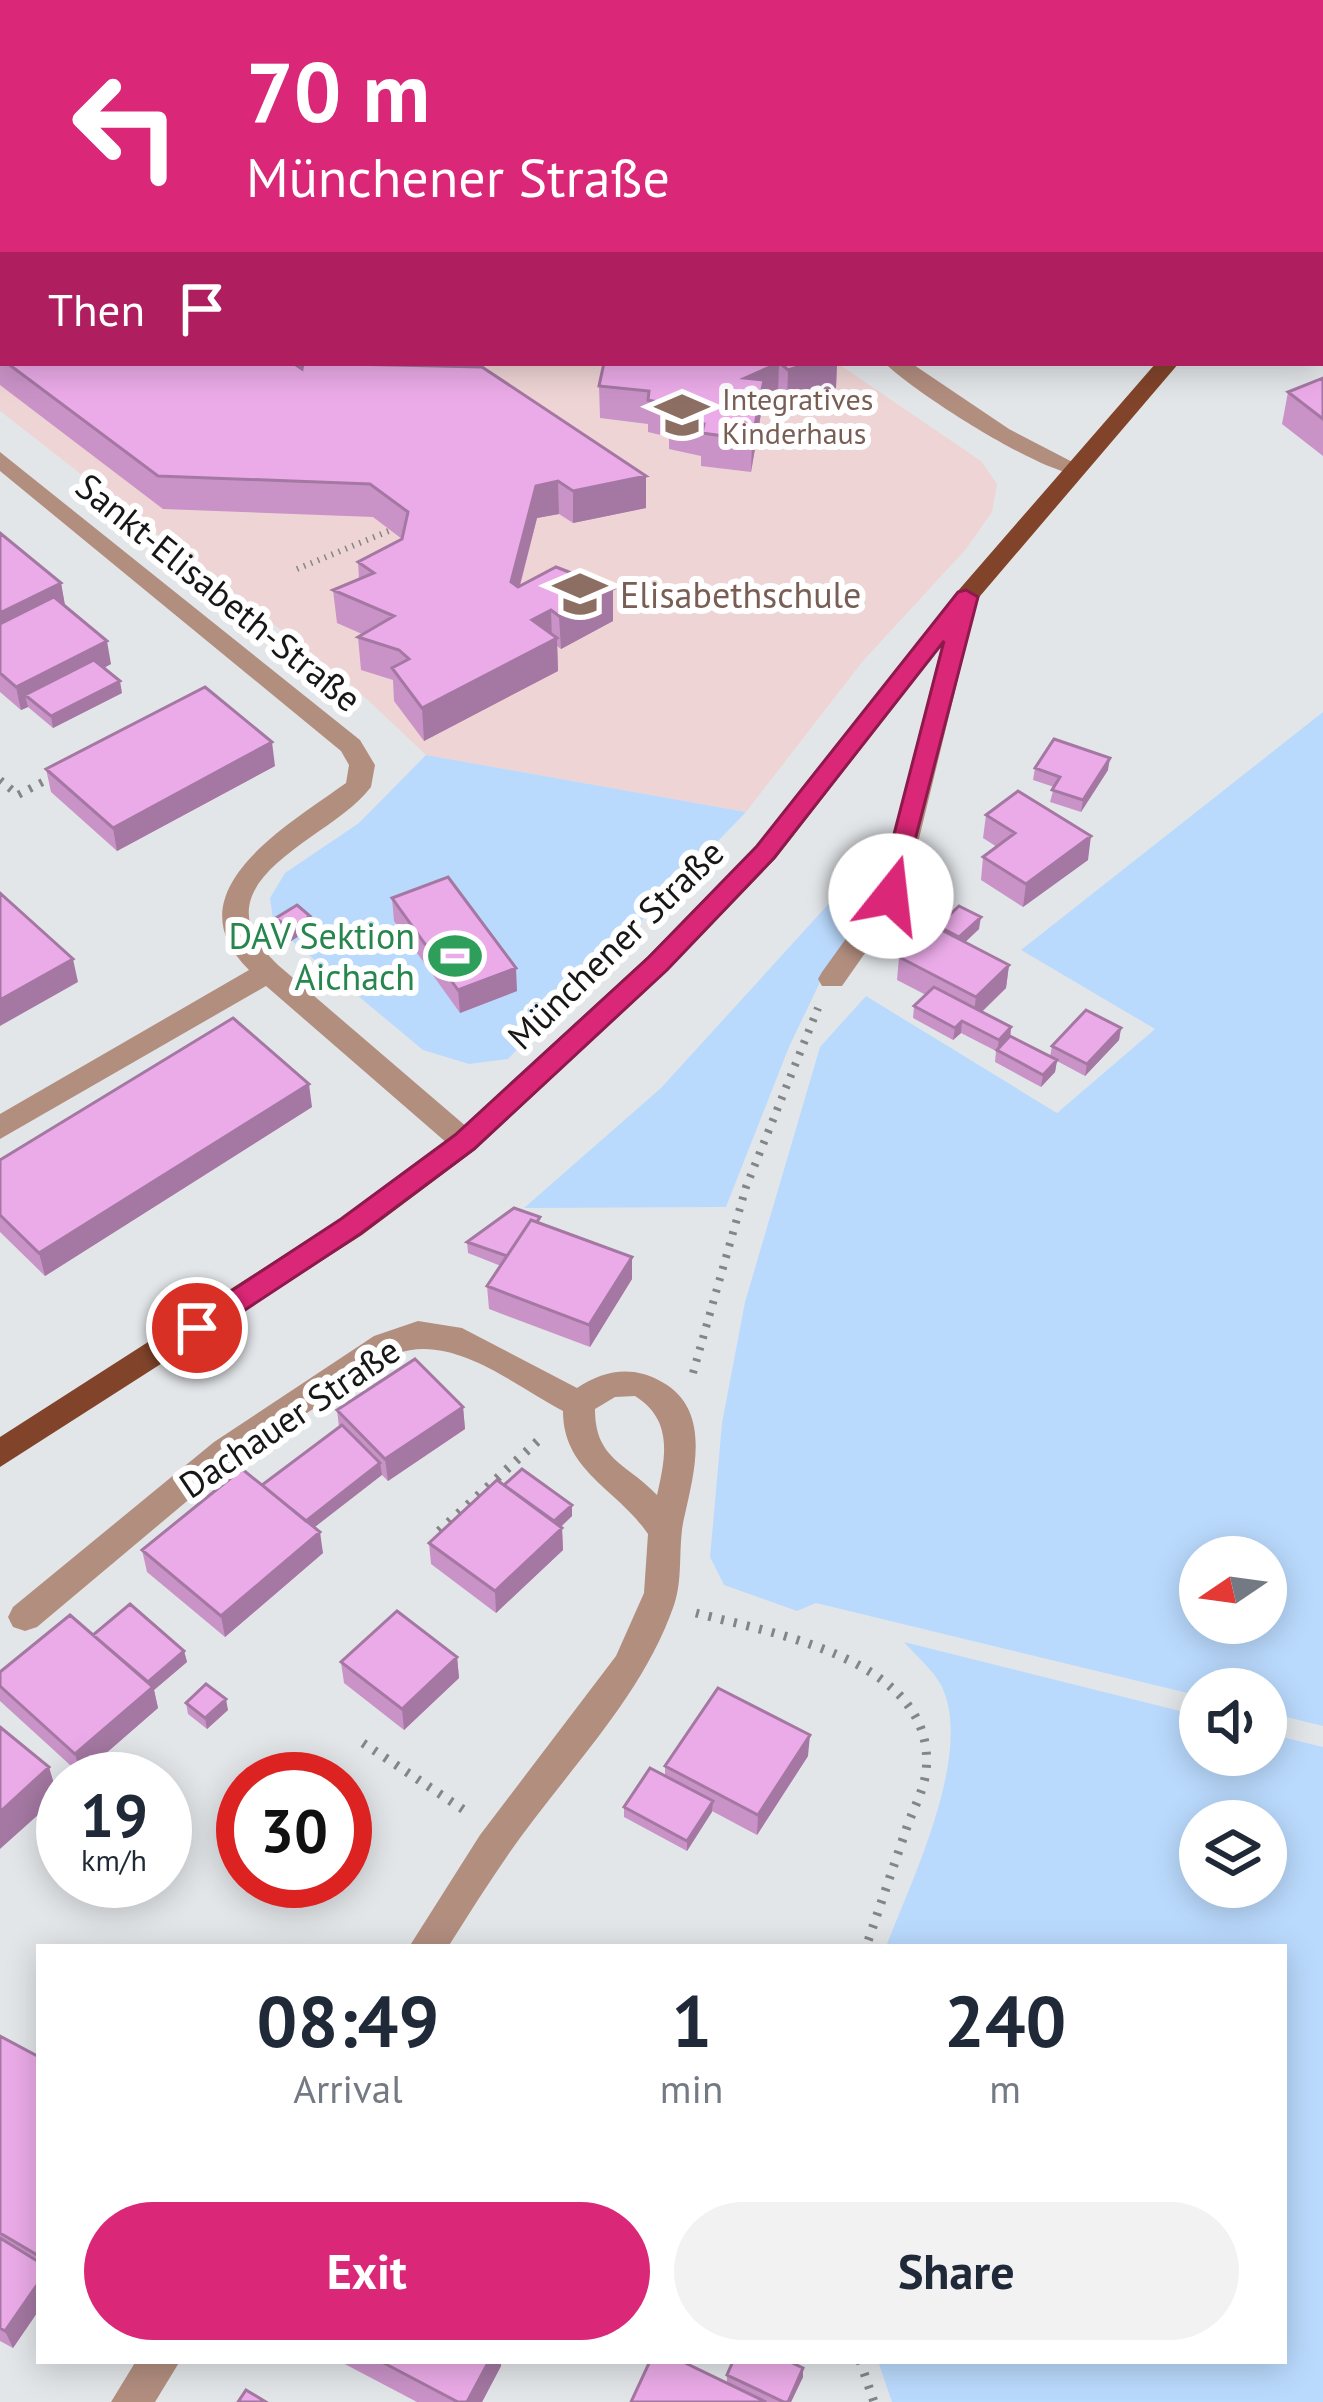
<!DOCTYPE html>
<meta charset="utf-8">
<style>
:root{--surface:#fff;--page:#f2f2f3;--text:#1f2937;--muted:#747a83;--accent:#db2777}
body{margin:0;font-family:"PT Sans",sans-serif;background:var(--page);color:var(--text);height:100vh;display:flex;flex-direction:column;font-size:45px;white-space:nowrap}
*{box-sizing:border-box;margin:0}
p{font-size:39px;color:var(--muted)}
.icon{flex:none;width:66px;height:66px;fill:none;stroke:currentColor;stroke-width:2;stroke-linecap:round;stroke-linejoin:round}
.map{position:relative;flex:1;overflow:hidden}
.details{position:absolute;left:36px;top:1944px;width:1251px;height:420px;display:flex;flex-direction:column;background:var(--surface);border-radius:0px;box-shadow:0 6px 30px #0003}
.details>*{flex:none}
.banner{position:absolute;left:0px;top:0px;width:1323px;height:366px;box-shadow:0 6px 30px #0003;background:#db2777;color:#fff;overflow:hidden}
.needle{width:78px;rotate:257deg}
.fabs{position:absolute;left:1179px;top:1536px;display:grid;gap:24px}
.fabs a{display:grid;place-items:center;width:108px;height:108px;border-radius:50%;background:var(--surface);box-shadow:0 6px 30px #0003;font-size:60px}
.speed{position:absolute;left:36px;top:1752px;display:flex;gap:24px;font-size:60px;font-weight:700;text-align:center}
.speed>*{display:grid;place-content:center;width:156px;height:156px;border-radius:50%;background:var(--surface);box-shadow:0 6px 30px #0003;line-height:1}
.speed small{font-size:30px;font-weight:400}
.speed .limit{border:18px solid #d22;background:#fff;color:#111}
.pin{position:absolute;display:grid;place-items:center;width:102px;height:102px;color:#fff;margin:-51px;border:6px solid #fff;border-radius:50%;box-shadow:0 3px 12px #0007}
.me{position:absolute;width:132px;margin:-66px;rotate:16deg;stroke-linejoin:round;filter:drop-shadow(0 0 9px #0008)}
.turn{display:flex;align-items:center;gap:42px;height:252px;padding:0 48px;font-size:54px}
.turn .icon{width:156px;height:156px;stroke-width:2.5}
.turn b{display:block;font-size:84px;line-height:102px}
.then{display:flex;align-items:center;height:114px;padding:0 48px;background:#0003;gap:24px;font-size:45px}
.eta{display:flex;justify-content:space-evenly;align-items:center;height:204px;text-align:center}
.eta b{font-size:72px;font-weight:700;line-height:84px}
.button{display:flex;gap:24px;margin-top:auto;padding:24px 48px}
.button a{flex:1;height:138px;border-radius:72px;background:var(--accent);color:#fff;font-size:48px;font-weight:700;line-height:138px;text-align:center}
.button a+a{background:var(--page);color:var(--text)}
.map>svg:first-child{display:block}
.education{fill:#efd4d5}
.green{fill:#badafd;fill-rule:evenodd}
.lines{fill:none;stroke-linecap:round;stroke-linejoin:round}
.path-far2{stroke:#848587;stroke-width:6;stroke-dasharray:1.5 6;stroke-linecap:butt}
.path-far1{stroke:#848587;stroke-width:8;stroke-dasharray:3 9;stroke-linecap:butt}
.path{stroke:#848587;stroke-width:9;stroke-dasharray:3 10;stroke-linecap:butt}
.minor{fill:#b28e7f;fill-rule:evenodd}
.major{fill:#81442a;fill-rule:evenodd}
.wall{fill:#ca93c8}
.shaded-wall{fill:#a478a2}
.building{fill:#ebabe8;stroke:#a478a2;stroke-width:3}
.route{fill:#db2777;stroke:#8e194d;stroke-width:3}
.labels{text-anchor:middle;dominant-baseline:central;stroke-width:12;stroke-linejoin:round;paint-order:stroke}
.far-education-label{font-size:30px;fill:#785e54;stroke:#fff;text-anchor:start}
.street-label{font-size:36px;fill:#171718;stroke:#fff}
.education-label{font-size:36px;fill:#785e54;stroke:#fff;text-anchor:start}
.leisure-label{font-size:36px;fill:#27864d;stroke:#fff;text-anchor:end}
</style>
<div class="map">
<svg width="1323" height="2402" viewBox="0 0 1323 2402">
<rect width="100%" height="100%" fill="#e3e6e9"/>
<path class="education" d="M0 321 3 363H837L981 461 997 484 992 512 966 549 863 661 746 812 426 755 354 687 0 411Z"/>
<path class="green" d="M1323 712V1726L1266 1712V1689H1200V1696L816 1603 797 1611 724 1585 710 1557 722 1423 745 1302 820 1047 866 996 1057 1113 1155 1029 1021 950ZM1200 1557H1266V1623H1200Z
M426 755 746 812 508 1059 469 1064 423 1050 274 926 270 898 285 873 359 823Z
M885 842 893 843 875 895 848 946 822 978 789 1047 726 1207 524 1208 661 1088Z
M904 1642 1200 1716V1755H1266V1733L1323 1747V2402H892L878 2361H1284V1947H886C911 1881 975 1752 941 1685 933 1670 915 1655 904 1642ZM1200 1821H1266V1887H1200Z"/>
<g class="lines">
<path class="path-far2" d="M297 569 391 530"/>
<path class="path-far1" d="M0 780 18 795 54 776
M693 1373 746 1187 818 1008"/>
<path class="path" d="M439 1531 540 1439
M696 1613C775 1634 938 1660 926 1772 924 1789 914 1808 908 1824 894 1865 880 1906 866 1947
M363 1743 467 1812
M860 2361 874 2402"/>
<path class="minor" d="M5 0H33L3 3Z
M296 0H319L321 3H298Z
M723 0H747L721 3Z
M3 283V297L0 298V284Z
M885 363H911L1009 429 1086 469 1082 474C1050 480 909 389 885 363Z
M0 452 360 740 375 765 371 787C331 841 188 880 278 965L475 1134 480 1142 475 1150H455L266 986 0 1139V1114L249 970C169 892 288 825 346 783L349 765 341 751 0 471Z
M966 589 978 597 905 896 842 986H822L818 979 822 972 878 894 954 597Z
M418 1321 462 1328 577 1388C604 1370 633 1365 662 1382 711 1409 695 1470 685 1514 677 1544 684 1576 674 1605 646 1686 586 1751 535 1818 503 1859 476 1903 448 1947H409L480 1835 616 1656 644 1593 648 1534C618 1489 563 1472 563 1411 514 1385 452 1333 396 1354L236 1460 37 1627 25 1631 13 1627 8 1617 13 1607 214 1442 374 1336ZM635 1396C673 1420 666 1456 657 1495 627 1463 595 1460 595 1409L615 1397Z
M136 2361H180L155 2402H111Z"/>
<path class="major" d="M1320 193H1323L1320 208Z
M1156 363H1179L975 602 776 858 668 970 475 1150 362 1235 0 1467V1437L340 1219 455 1134 648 956 756 846 957 592Z"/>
</g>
<path class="wall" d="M64 0H156V3H64Z
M1113 0H1323V43L1320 45V3H1120Z
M1323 252V322L1320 320V253Z
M3 308V363H293L302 369 646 508 573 523 559 514 537 518 520 586 613 621 561 649 557 646 558 671 424 741 394 701 393 680 361 670 358 637 362 634 337 623 333 590 359 579 358 562 402 539 373 517 163 509 0 385V309Z
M604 363H837L836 388 787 402 778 395 763 402 751 472 701 466V456L669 449V437L648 432V424L600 418 599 386Z
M1323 378V456L1282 424 1288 392Z
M0 533 61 583 65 607 111 664 104 668 122 693 53 728 28 707 21 710 0 692Z
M275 766 117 851 51 792 46 769Z
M1035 768 1108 770 1081 812 1050 802 1054 787 1033 780Z
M986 815 1088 860 1023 907 981 880 983 857 997 847 983 838Z
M392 898 517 991 460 1013 394 921Z
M276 918 312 928 291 941 278 930Z
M938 926 979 929 965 942 1009 965 1006 988 982 1012 1011 1027 1010 1036 1050 1057 1052 1046 1121 1028 1119 1040 1085 1076 1057 1061 1055 1072 1041 1087 995 1062 996 1051 961 1033 953 1040 913 1018 914 1006 926 995 897 980 899 957 938 928Z
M312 1107 45 1276 0 1232V1160Z
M540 1223 632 1279 590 1347 489 1309 487 1286 501 1266 468 1253 467 1242Z
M463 1407 465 1429 388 1481 381 1474 314 1527 323 1553 225 1637 147 1572 142 1550 262 1485 339 1427 337 1410Z
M504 1485 572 1505V1516L561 1527 562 1528 563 1550 496 1613 431 1564 429 1543Z
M93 1635 184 1651 187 1662 154 1690 158 1708 81 1775 0 1701V1672Z
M457 1657 459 1678 404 1730 344 1683 341 1662Z
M186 1703 228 1710 207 1729 188 1714Z
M808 1756 757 1835 712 1811 687 1851 624 1817V1807L665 1776V1766Z
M0 2036 39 2057V2310L13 2348 0 2341Z
M339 2361H501V2366L482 2402H417Z
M803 2368V2377L791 2402H631L727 2383V2375Z"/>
<path class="shaded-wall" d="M126 0H156V3H118Z
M1323 8V43L1320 45V10Z
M779 363 778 395 763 402 751 472 752 440 745 378Z
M811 363H837L836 388 787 402 788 370Z
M646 476V508L573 523V491Z
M558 481 559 514 537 518 512 615 511 582 536 486Z
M61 583 67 616 0 649V613Z
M613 589V621L561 649 559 616Z
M551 610 552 640 557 638 558 671 424 741 422 708 532 620Z
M107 641 111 664 35 703 25 695 28 707 21 710 16 687Z
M120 681 122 693 53 728 51 716Z
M272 742 275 766 117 851 113 828Z
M1110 758 1108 770 1081 812 1083 800Z
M1091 836 1088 860 1023 907 1026 884Z
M310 916 312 928 291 941 290 929Z
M981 917 979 929 958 949 959 937Z
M73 959 78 982 0 1026V1000Z
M1009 965 1006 988 973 1020 976 997Z
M516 968 517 991 460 1013 458 990Z
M962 1021 961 1033 953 1040 955 1028Z
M1011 1027 1010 1039 997 1052 999 1040Z
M1121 1028 1119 1040 1085 1076 1087 1064Z
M1057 1060 1055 1072 1041 1087 1043 1075Z
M309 1084 312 1107 45 1276 39 1253Z
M632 1257V1279L590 1347 589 1325Z
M463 1407 465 1429 388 1481 385 1459Z
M380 1463 382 1475 302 1537 300 1526Z
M572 1505V1516L547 1539V1527Z
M562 1528 563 1550 496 1613 495 1591Z
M320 1532 323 1553 225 1637 221 1616Z
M184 1651 187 1662 154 1690 158 1708 81 1775 75 1754 143 1686Z
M457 1657 459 1678 404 1730 402 1709Z
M226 1699 228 1710 207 1729 205 1718Z
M810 1735 808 1756 757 1835 758 1815Z
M49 1767 58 1797 0 1849V1812Z
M713 1801 712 1812 687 1851V1841Z
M39 2282V2310L13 2348 5 2331Z
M489 2361H501V2366L482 2402H467Z
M803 2368V2377L791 2402H788Z"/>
<path class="building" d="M84 0H126L118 3H88Z
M814 0H975L982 3H809Z
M975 0H1008L1015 3H982Z
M1205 0H1323V8L1320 10V3H1212Z
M0 88 3 91V142L0 139Z
M3 308V360L0 357V309Z
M7 363H293L302 369 303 363 482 367 646 476 573 491 558 481 536 486 511 582 518 587 556 567 613 589 559 616 551 610 532 620 557 638 422 708 392 668 409 659 399 650 358 637 394 616 333 590 374 573 358 562 402 539 408 512 370 484 158 476Z
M604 363H779L745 378 764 380 752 440 702 433 704 424 669 417 672 405 648 400 649 391 599 386Z
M780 363H811L788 370Z
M1323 378V419L1288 392Z
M0 533 61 583 0 613Z
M54 597 107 641 16 687 0 673V624Z
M94 660 120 681 51 716 25 695Z
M205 687 272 742 113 828 46 769Z
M1054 739 1110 758 1083 800 1052 790 1060 777 1035 768Z
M1018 791 1091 836 1026 884 983 857 1015 833 986 815Z
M448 877 516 968 458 990 392 898Z
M0 893 73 959 0 1000Z
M297 905 310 916 290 929 276 918Z
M959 906 981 917 959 937 938 926Z
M932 925 1009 965 976 997 899 957Z
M934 987 1011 1027 999 1040 962 1021 955 1028 914 1006Z
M1086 1010 1121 1028 1087 1064 1052 1046Z
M233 1018 309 1084 39 1253 0 1215V1160Z
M1010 1036 1057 1060 1043 1075 997 1050Z
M514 1208 540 1217 537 1222 531 1220 507 1256 467 1242Z
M531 1220 632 1257 589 1325 487 1286Z
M415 1359 463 1407 385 1459 337 1410Z
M342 1425 380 1463 306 1521 262 1485Z
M242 1469 320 1532 221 1616 142 1550Z
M522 1469 572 1505 554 1521 504 1485Z
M497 1480 562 1528 495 1591 429 1543Z
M130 1604 184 1651 148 1682 93 1635Z
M397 1611 457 1657 402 1709 341 1662Z
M70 1615 153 1687 75 1754 0 1686V1672Z
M206 1684 226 1699 205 1718 186 1703Z
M718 1688 810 1735 758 1815 665 1766Z
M0 1727 49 1767 0 1812Z
M650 1768 713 1801 687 1841 624 1807Z
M0 2036 39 2057V2256L0 2233Z
M0 2238 39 2262V2282L5 2331 0 2328Z
M380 2361H489L467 2402H458Z
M650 2361H681L766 2402H631Z
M733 2361H788L803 2368 788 2402H784L727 2375Z
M246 2390 266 2402H238Z"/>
<path class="route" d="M966 590 978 597 899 902H882L878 896 944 641 774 858 667 970 474 1149 360 1234 207 1335H187L183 1328 187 1320 341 1219 455 1135 649 957 757 846 958 592Z"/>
<defs>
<g id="school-bare" transform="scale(4.14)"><path d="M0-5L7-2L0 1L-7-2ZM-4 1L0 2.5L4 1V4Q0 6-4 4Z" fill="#8d6e63" stroke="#fff" stroke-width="2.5" paint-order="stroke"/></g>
<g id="stadium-bare" transform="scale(4.14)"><path d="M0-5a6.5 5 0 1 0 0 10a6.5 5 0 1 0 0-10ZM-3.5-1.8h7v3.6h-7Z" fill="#2e9e5b" stroke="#fff" stroke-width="2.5" paint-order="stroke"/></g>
</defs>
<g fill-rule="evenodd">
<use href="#school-bare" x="682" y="415"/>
<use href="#school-bare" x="580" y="594"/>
<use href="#stadium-bare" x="455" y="956"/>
</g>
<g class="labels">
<g class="far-education-label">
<text x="722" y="398">Integratives<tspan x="722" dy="34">Kinderhaus</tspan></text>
</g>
<g class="street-label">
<text transform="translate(219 592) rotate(39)">Sankt-Elisabeth-Straße</text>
<text transform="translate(615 944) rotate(-44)">Münchener Straße</text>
<text transform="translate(289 1417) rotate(-34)">Dachauer Straße</text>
</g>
<g class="education-label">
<text x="620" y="594">Elisabethschule</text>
</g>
<g class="leisure-label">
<text x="415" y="935">DAV Sektion<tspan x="415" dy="41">Aichach</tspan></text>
</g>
</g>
</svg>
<div class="fabs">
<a><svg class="needle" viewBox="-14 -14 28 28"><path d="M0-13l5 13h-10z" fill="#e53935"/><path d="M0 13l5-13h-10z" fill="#747a83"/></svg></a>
<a><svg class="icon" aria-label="sound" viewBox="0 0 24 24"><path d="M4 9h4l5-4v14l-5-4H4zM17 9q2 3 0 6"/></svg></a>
<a><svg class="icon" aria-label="layers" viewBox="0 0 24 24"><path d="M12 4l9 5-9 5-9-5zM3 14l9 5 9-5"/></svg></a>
</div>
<div class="speed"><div>19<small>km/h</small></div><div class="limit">30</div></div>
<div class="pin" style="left:197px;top:1328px;background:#d93025"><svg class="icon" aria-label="arrive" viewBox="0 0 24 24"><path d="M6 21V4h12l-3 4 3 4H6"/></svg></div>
<svg class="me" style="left:891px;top:896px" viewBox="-20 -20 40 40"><circle r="19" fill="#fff"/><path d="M0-13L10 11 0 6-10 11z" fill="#db2777"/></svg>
<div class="banner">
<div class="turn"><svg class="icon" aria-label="left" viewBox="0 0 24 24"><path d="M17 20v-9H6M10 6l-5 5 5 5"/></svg><div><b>70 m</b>Münchener Straße</div></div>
<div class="then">Then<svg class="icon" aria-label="arrive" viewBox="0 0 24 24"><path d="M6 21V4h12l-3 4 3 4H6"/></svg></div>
</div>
<section class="details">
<div class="eta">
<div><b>08:49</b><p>Arrival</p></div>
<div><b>1</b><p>min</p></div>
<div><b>240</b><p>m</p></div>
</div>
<div class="button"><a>Exit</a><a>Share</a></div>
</section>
</div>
